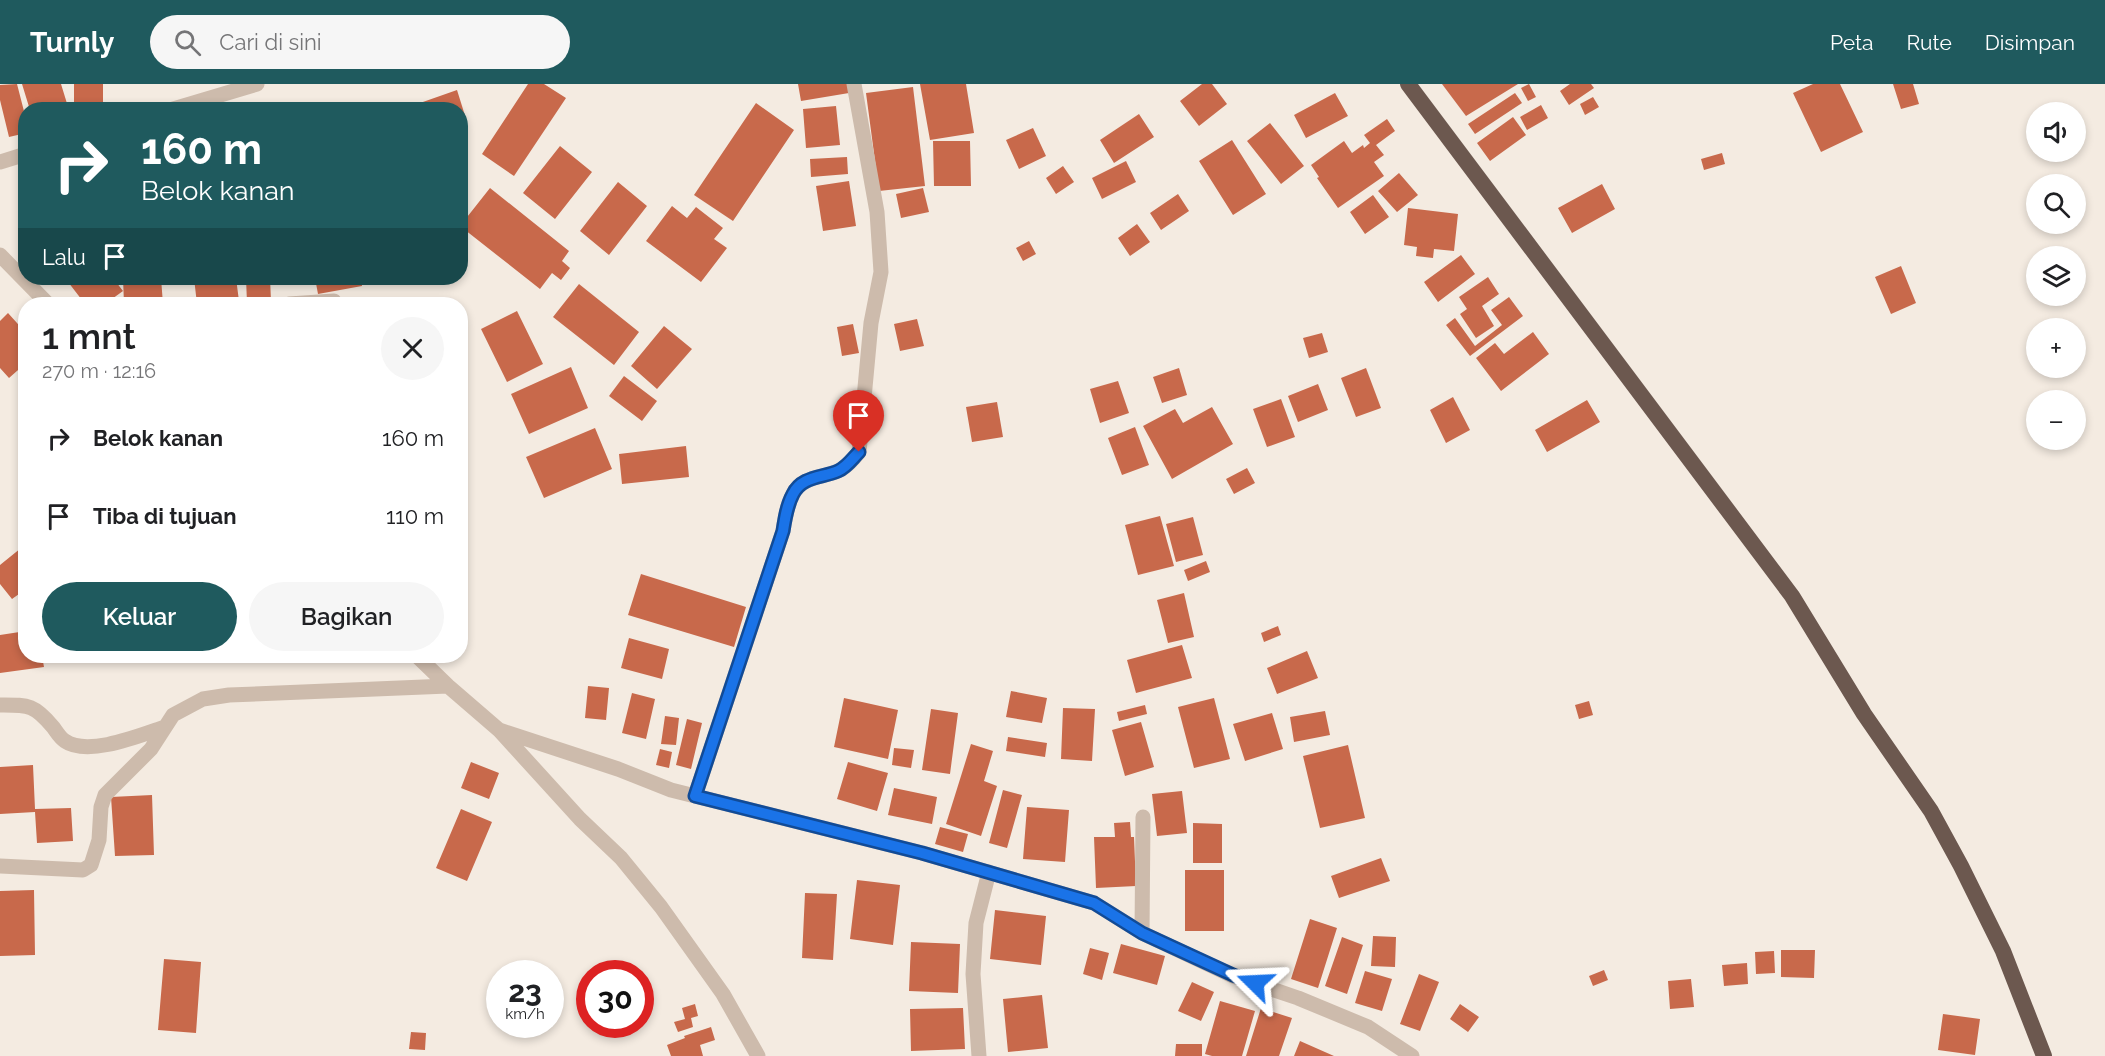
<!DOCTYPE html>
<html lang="id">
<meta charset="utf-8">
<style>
:root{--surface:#fff;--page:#f6f6f6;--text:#202124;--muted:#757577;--accent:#1f5a5e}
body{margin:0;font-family:Raleway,sans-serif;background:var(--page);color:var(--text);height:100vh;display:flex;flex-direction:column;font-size:22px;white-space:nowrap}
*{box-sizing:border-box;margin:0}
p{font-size:20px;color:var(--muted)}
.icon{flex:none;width:33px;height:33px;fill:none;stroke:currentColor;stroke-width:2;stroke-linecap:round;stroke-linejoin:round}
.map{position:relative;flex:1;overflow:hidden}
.drawer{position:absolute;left:18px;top:213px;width:450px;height:366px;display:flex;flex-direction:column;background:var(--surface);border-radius:24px;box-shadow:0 3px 9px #0003}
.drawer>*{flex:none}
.hud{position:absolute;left:18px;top:18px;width:450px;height:183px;border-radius:24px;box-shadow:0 3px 9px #0003;background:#1f5a5e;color:#fff;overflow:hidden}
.controls{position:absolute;left:2026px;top:18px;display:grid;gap:12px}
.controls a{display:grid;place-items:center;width:60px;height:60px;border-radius:50%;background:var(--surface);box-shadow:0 3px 9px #0003;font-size:30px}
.speed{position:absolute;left:486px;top:876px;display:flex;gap:12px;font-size:30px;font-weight:700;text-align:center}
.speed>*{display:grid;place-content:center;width:78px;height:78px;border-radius:50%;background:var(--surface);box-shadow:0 3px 9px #0003;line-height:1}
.speed small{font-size:15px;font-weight:400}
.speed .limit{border:9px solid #d22;background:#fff;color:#111}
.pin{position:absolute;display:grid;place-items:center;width:51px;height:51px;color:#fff;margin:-62px -26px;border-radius:50% 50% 50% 0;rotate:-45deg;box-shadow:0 0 6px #0007}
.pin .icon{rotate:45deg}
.me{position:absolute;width:66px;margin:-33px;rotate:291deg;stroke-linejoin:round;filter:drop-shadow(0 0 4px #0008)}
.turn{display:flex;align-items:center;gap:21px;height:126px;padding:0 24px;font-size:27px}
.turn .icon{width:78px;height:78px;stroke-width:2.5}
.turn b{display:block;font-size:42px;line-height:51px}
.then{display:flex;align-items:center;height:57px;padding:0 24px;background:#0003;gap:12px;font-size:22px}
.round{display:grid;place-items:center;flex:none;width:63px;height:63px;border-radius:32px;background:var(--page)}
.overview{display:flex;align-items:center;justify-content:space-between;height:102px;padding:0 24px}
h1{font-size:36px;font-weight:600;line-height:45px}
.primary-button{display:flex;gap:12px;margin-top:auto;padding:12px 24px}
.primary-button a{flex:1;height:69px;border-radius:36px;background:var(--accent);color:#fff;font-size:24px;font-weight:600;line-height:69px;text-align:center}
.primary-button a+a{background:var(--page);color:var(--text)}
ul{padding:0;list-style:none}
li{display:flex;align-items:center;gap:18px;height:78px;padding:0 24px}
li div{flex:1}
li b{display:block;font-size:22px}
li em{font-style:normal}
header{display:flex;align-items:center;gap:36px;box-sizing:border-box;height:84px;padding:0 30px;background:var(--accent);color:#fff}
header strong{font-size:28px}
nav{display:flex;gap:33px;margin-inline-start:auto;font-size:21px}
.search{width:420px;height:54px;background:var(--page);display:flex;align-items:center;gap:15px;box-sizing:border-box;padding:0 21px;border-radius:33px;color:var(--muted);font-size:22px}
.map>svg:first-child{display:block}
.building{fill:#c8694b}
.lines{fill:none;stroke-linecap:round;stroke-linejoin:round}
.minor{stroke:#cdbbac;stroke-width:15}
.trunk{stroke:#6c584f;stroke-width:16}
.route-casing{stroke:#114b97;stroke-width:15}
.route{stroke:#1a73e8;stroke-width:10}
</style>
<header>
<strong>Turnly</strong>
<div class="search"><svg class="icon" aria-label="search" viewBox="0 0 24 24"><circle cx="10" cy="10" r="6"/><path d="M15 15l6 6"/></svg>Cari di sini</div>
<nav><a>Peta</a><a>Rute</a><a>Disimpan</a></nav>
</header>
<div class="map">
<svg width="2105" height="972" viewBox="0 0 2105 972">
<rect width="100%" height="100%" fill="#f4ebe1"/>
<path class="building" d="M17 0 26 35V49L9 53 0 16V1Z
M22 0H61L69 26H30Z
M74 0H103V20L74 19Z
M528 0H544L566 14 514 92 482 70Z
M798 0H847L849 9 801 17Z
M920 0H966L974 49 930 56Z
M1202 0H1212L1227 20 1199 42 1180 17Z
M1442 0H1518L1466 32Z
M1529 0 1536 13 1528 17 1521 4Z
M1570 0H1591L1594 4 1569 21 1560 7Z
M1813 0H1840L1863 48 1821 68 1793 9Z
M1893 0H1913L1919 20 1901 25Z
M913 3 925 102 879 107 866 9Z
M457 6 467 38 460 41V26H422L420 19Z
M1335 9 1348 32 1306 54 1294 31Z
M1515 9 1522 19 1475 50 1468 40Z
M1593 13 1599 23 1585 31 1580 20Z
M756 19 794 46 733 137 694 111Z
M1541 21 1548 34 1527 46 1520 33Z
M836 22 840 61 806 64 803 25Z
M1139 30 1154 53 1114 79 1100 56Z
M1513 33 1526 51 1490 77 1477 59Z
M1387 35 1395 47 1376 61 1384 71 1374 78 1384 92 1338 124 1317 94 1319 93 1311 81 1344 57 1352 69 1363 61 1364 64 1370 59 1364 51Z
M1270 39 1304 82 1281 100 1247 57Z
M1033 44 1046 72 1019 85 1006 56Z
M1232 56 1266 110 1233 131 1199 77Z
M933 57H970L971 102H934Z
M560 62 592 88 555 135 523 109Z
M1722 69 1725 80 1704 86 1701 75Z
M847 73 848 90 811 93 810 75Z
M1126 77 1136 98 1102 115 1092 94Z
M1063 82 1074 98 1056 110 1046 94Z
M1399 89 1418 111 1397 128 1378 107Z
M849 97 856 142 823 147 816 102Z
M618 98 647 122 609 171 580 147Z
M1602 100 1615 125 1572 149 1558 124Z
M490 104 569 167 562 177 570 184 561 196 552 189 540 205 460 142Z
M923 104 929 128 901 134 896 110Z
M1178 110 1189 127 1161 146 1150 129Z
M1373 111 1389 133 1365 150 1350 128Z
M672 122 687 134 696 123 723 144 714 155 727 164 701 198 646 157Z
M1408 124 1458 130 1454 167 1434 165 1433 174 1416 172 1417 163 1404 161Z
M1137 140 1150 158 1130 172 1118 154Z
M1029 157 1036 170 1023 177 1016 164Z
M1461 171 1475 190 1438 218 1424 198Z
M1901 182 1916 219 1891 230 1875 193Z
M1488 193 1499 210 1482 222 1494 242 1476 254 1460 230 1467 225 1459 213Z
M65 194H113L123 207 105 220H85Z
M123 194H161L163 220H124Z
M194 194H236L239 217 197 220Z
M246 194H270L271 217 247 219Z
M315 194H361L362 202 318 210Z
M579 200 639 248 614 281 553 233Z
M1509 213 1523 232 1470 272 1446 241 1455 234 1475 262 1502 241 1491 226Z
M517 227 543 280 507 298 481 245Z
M8 229 26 249V260L22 263 26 267V279L9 294 0 284V237Z
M917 235 924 262 900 267 894 240Z
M853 240 859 269 842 272 837 243Z
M664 242 692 265 657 305 631 282Z
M1533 248 1549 270 1501 307 1476 274 1495 259 1504 270Z
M1322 249 1328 268 1309 274 1303 254Z
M571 283 588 324 529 350 511 310Z
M1179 284 1187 311 1162 319 1153 293Z
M1366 284 1381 324 1356 333 1341 294Z
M624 292 657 317 642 337 609 312Z
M1118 297 1129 329 1100 339 1090 305Z
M1318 300 1328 326 1298 338 1288 312Z
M1453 313 1470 346 1446 359 1430 326Z
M1281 315 1295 353 1267 363 1253 325Z
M1587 316 1600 338 1547 368 1535 346Z
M997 318 1003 353 972 358 966 323Z
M1212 323 1233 360 1172 395 1143 342 1175 325 1183 339Z
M1135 343 1149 381 1122 391 1108 354Z
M595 344 612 385 544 414 526 373Z
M686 362 689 393 622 400 619 370Z
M1247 384 1255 399 1234 410 1226 395Z
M1160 432 1174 482 1138 491 1125 441Z
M1193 433 1203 471 1176 478 1166 440Z
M26 460V505L12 515 0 500V481Z
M1206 477 1210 488 1188 497 1184 486Z
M641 490 746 523 734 563 628 531Z
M1184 509 1194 553 1168 559 1157 516Z
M1278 542 1281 551 1264 558 1261 549Z
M26 547V572H42L44 583 0 589V551Z
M629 554 669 565 662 595 621 584Z
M1182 561 1192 594 1136 609 1127 576Z
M1307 567 1318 594 1277 610 1267 584Z
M588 602 609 604 606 636 585 634Z
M1011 607 1047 614 1042 639 1006 633Z
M632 609 655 615 646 655 622 649Z
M844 614 898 626 888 675 834 663Z
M1214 614 1230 675 1194 684 1178 623Z
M1589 617 1593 631 1579 635 1575 621Z
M1145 621 1147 630 1119 637 1117 628Z
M1063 624 1095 625 1092 677 1061 675Z
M931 625 958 629 950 690 922 686Z
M1325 627 1330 651 1294 658 1290 633Z
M1272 629 1283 665 1245 677 1233 640Z
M665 632 679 634 676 661 661 660Z
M687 635 702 639 691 685 676 681Z
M1141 638 1154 683 1125 692 1112 646Z
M1008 653 1047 659 1045 673 1006 667Z
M971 660 993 667 984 697 997 702 981 752 946 740Z
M1348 661 1365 734 1320 744 1303 672Z
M894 664 914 666 911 684 892 681Z
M660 665 672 668 669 684 656 681Z
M471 678 499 689 489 715 461 704Z
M848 678 888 689 877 727 837 715Z
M33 681 35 725 71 724 73 757 37 759 35 728 0 730V683Z
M894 704 937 713 932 740 888 731Z
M1003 706 1022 711 1007 764 989 759Z
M1182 707 1187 749 1157 752 1152 710Z
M152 711 154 771 115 772 111 713Z
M1027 723 1069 726 1065 778 1023 775Z
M461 725 492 738 467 797 436 784Z
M1130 738 1131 753H1134L1136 802 1096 804 1094 753H1115L1114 739Z
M1193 739 1222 740V779H1193Z
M940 743 968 750 963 768 935 760Z
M1381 774 1390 797 1339 814 1331 792Z
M1185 786H1224V847H1185Z
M857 796 900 801 893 861 850 855Z
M34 806 35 871 0 872V807Z
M805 809 837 810 833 876 802 874Z
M995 826 1046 832 1041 881 990 875Z
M1310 835 1337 844 1318 904 1291 895Z
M1373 852 1396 853 1395 883 1371 882Z
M1342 853 1363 861 1347 910 1325 902Z
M911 858 960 860 958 909 909 907Z
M1121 860 1165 872 1157 901 1113 889Z
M1090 864 1109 869 1102 896 1083 890Z
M1781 866H1815L1814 894 1781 893Z
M1774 867 1775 889 1756 890 1755 868Z
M164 875 201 878 196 949 158 946Z
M1747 879 1748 900 1724 902 1722 881Z
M1604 886 1608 896 1593 902 1589 892Z
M1365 887 1392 895 1382 927 1355 919Z
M1419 890 1439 898 1420 947 1400 940Z
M640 893 651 929 640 932Z
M1691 895 1694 923 1670 925 1668 897Z
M1192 898 1214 908 1201 937 1178 927Z
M1042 911 1048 964 1008 968 1003 915Z
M1220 917 1255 927 1242 972H1212L1205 970Z
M695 920 698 932 691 934 693 943 678 948 674 938 685 935 682 924Z
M1460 920 1479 933 1468 948 1450 935Z
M963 924 965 965 911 967 910 925Z
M1261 924 1292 934 1279 972H1246Z
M1943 930 1980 935 1975 971 1938 966Z
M711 943 715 956 700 961 703 972H671L667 961 685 954 684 952Z
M411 948 426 949 425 966 409 965Z
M1300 957 1334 972H1294Z
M1176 960H1202V972H1175Z"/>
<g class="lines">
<path class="minor" d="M170 26 257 0
M0 78 26 70
M0 171 48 220
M289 220 334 217
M417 572 448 602 499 646 580 735 621 774 661 823 723 910 758 972
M0 621C28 621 34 620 53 643 56 647 60 654 65 657 88 673 141 651 165 643
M499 646 618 685 671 706 922 769 1094 819 1142 849 1233 892 1298 914 1368 943 1412 972
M695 712 783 447C785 434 787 421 793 410 802 392 822 394 838 387 847 383 853 376 859 368L871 239 881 188 877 128 854 0
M0 782 83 786 91 781 99 756 101 723 105 711 151 665 173 631 203 615 229 611 448 602
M1142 849 1143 733
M979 972 973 890 976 839 989 788"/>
<path class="trunk" d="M1408 0 1792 512 1864 630 1931 727 1961 782 2003 867 2044 972"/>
</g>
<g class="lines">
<g class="route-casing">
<path id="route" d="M859 368C852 375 847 383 838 387 822 394 802 392 793 410 787 421 785 434 783 447L695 712 922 769 1094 819 1142 849 1233 891 1255 899"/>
</g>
<use href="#route" class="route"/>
</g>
</svg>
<div class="controls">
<a><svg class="icon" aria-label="sound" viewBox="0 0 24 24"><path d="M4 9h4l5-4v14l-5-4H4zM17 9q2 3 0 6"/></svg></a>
<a><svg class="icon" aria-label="search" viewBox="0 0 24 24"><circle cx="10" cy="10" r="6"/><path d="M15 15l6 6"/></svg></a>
<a><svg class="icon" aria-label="layers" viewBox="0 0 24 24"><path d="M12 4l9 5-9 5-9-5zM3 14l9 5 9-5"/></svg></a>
<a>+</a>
<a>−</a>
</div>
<div class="speed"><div>23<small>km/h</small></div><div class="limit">30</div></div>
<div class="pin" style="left:859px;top:368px;background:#d93025"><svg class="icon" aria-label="arrive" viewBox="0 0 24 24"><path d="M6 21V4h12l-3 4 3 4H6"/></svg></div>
<svg class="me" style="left:1255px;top:899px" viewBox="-20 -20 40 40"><path d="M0-17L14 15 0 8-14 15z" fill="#1a73e8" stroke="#fff" stroke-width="4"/></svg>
<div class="hud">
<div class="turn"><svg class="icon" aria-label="right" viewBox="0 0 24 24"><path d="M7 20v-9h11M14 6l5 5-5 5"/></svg><div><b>160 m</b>Belok kanan</div></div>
<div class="then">Lalu<svg class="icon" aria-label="arrive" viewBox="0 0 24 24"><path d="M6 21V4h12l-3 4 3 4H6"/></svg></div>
</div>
<section class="drawer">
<div class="overview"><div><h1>1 mnt</h1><p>270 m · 12:16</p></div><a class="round"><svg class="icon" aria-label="close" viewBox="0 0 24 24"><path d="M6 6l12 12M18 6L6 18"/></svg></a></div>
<ul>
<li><svg class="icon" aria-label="right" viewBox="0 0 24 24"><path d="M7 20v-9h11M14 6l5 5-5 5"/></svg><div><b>Belok kanan</b></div><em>160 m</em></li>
<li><svg class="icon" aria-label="arrive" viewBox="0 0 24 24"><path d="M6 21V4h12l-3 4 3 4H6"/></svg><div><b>Tiba di tujuan</b></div><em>110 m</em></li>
</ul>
<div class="primary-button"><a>Keluar</a><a>Bagikan</a></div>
</section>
</div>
